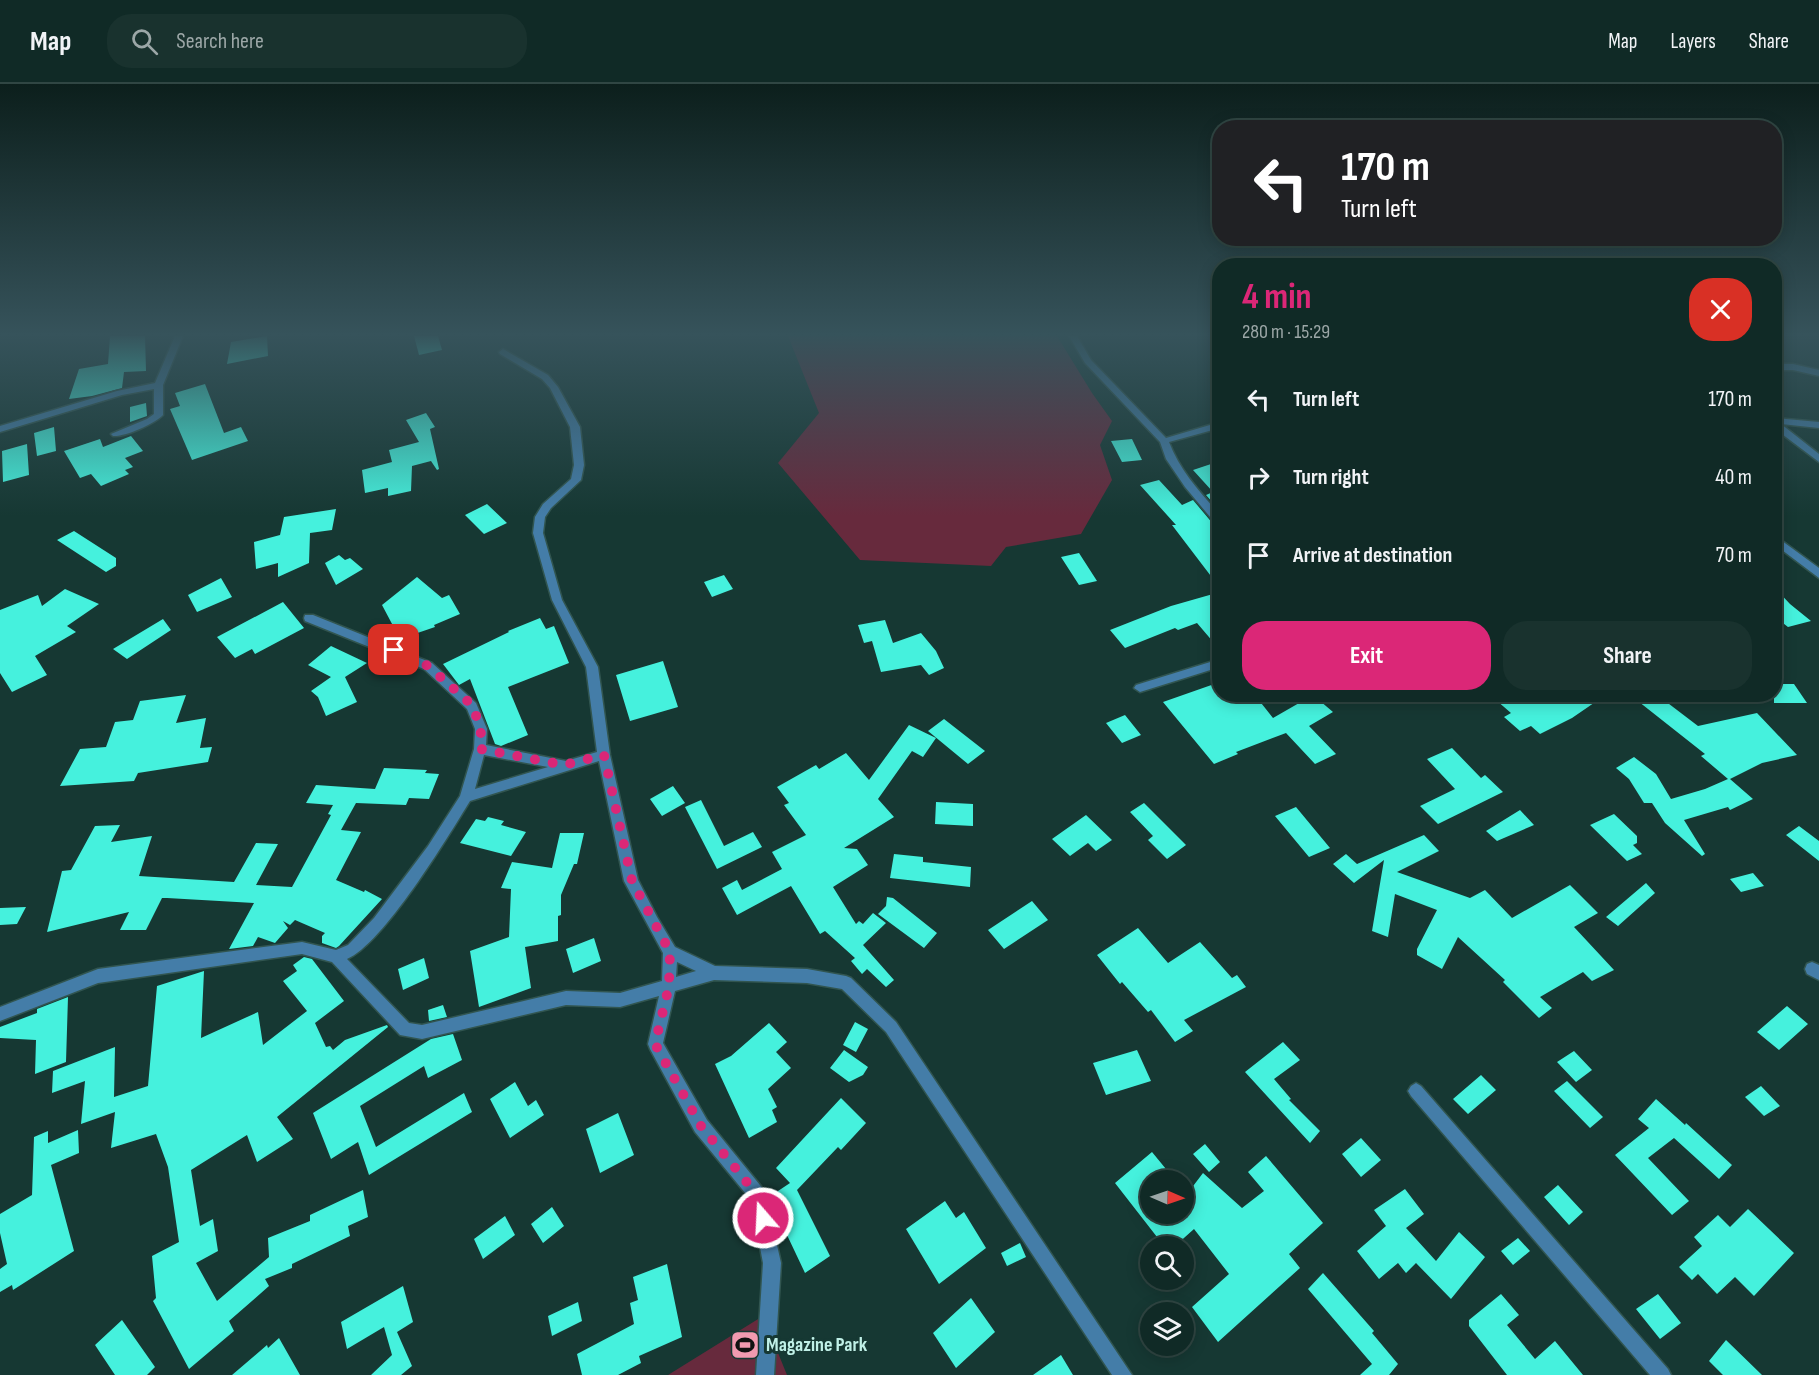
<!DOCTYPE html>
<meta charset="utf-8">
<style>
:root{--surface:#102a26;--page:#19322e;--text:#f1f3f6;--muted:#9ca7a7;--line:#304643;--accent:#db2777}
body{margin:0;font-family:"Sofia Sans Condensed",sans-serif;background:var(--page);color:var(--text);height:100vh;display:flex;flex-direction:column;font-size:22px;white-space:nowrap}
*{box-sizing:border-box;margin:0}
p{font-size:20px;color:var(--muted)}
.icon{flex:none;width:33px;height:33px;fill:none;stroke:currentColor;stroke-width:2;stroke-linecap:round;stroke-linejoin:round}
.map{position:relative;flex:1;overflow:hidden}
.sheet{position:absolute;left:1212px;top:174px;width:570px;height:444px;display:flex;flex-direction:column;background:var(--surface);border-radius:24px;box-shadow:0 3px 15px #0003,0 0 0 2px var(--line)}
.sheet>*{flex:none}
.banner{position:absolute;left:1212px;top:36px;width:570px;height:126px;border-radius:24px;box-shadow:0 3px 15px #0003,0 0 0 2px var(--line);background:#202124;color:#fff;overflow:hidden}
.needle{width:39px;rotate:92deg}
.tools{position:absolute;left:1140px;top:1086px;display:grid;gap:12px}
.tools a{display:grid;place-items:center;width:54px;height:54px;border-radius:50%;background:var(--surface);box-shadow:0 3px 15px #0003,0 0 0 2px var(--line);font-size:30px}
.pin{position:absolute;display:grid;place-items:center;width:51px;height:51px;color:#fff;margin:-26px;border-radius:12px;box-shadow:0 3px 9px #0006}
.me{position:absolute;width:66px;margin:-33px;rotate:341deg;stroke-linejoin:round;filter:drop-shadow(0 0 4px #0008)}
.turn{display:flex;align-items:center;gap:21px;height:126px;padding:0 30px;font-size:27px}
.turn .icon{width:78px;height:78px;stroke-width:2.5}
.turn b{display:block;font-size:42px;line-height:51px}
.round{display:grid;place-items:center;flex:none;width:63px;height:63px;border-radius:24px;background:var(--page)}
.overview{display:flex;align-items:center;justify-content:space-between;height:102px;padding:0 30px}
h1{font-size:36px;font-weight:700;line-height:45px;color:var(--accent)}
.button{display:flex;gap:12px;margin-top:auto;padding:12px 30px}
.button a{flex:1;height:69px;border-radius:24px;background:var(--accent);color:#fff;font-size:24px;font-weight:700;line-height:69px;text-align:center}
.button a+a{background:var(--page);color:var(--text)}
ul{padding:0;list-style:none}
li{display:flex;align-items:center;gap:18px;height:78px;padding:0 30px}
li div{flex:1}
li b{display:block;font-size:22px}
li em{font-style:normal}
header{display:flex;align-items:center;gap:36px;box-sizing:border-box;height:84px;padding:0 30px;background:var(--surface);border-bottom:2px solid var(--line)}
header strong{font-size:28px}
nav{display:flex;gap:33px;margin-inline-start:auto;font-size:21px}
.search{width:420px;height:54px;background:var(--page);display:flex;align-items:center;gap:15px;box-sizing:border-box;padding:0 21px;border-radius:24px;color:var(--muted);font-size:22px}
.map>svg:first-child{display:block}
.green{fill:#672a3d}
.building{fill:#45f1dd}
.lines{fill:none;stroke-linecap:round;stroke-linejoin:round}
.minor-casing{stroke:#315550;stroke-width:3}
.minor{fill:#447da8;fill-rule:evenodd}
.route{stroke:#db2777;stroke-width:10;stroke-dasharray:0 18}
.labels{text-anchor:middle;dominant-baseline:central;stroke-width:6;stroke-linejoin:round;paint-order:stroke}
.near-poi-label{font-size:20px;font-weight:bold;fill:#c0f0e7;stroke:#163833;text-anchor:start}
</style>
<header>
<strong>Map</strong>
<div class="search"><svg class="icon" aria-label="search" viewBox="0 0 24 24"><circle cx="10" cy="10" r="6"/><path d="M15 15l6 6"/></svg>Search here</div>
<nav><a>Map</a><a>Layers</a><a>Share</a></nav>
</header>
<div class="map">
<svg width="1819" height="1291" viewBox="0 0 1819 1291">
<rect width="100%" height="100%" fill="#163833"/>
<path class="green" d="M788 252H1057L1092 309 1112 337 1100 361 1112 396 1081 450 1006 463 991 482 860 476 778 379 819 329Z
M763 1232 787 1291H668Z"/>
<path class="building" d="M110 252H145L146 287 124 288 122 304 92 312 69 315 79 285 108 280Z
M267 252 268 272 227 280 231 258Z
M414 252H438L442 266 419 271Z
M205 300 224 349 241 343 248 357 192 376 170 325 180 322 175 309Z
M146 319 147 332 130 338V323Z
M426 329 435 343 430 345 439 385 437 386 431 377 412 382 411 407 388 412V404L365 409 362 386 392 378 389 366 419 358 406 336Z
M54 343 56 367 37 372 34 349Z
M131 352 143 367 125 374 133 383 125 386 129 390 101 402 91 390 80 394 64 367 100 355 103 363Z
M1132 355 1142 376 1122 378 1111 357Z
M27 360 29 391 3 398 2 367Z
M1220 377V427L1206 411 1213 408 1193 386Z
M1159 396 1182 421 1193 416 1214 441 1220 443V504L1172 441H1176L1140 401Z
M487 420 507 439 484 450 465 431Z
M336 425 332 446 310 449 309 479 278 493V479L256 485 254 458 280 451 284 433Z
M74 447 116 474V482L106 488 57 456Z
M1079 469 1097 497 1079 501 1061 473Z
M339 471 345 476 350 474 363 485 336 501 325 479Z
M724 491 733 505 712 513 704 498Z
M417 493 442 514 449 511 460 530 434 541 435 543 400 555 382 521Z
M221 494 232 513 197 528 188 511Z
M1774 503 1790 520 1811 537 1788 543 1774 532Z
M65 505 99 520 67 542 76 548 35 572 47 591 12 608 0 589V526L38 511 42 522Z
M1220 508V566L1197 539 1178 546 1175 544 1125 564 1110 546 1171 522Z
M283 518 304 544 255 570 252 565 235 574 217 553Z
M540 534 546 545 554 542 569 579 508 603 528 651 501 662 495 660 470 595 459 601 443 580 509 548 508 547Z
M163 535 171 546 127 575 113 565Z
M885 536 893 559 921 549 936 567 944 584 929 591 921 581 881 588 872 557 864 559 858 541Z
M331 562 367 579 345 593 357 618 326 632 318 613 311 607 331 593 308 581Z
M663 577 678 623 630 637 616 591Z
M1220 598V610H1254L1273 634 1313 611 1333 628 1309 642 1336 670 1315 680 1286 649 1236 668 1238 670 1214 680 1163 618Z
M1774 600H1794L1807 619H1774Z
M1489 610H1607L1572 634 1540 650 1531 642 1520 647 1504 633 1511 629Z
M1629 610H1656L1698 642 1757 629 1797 671 1762 679 1730 695 1753 715 1730 726 1728 723 1684 736 1705 770 1702 772 1665 739 1652 719H1644L1629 695 1616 684 1634 673 1656 690 1671 715 1705 705 1728 695 1701 672 1705 670Z
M186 611 176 639 206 634 200 664 212 663 208 678 138 689 134 697 60 702 80 665 106 663 115 638 133 636 140 617Z
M1125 631 1141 651 1122 659 1106 639Z
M944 635 985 667 968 680 928 647Z
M909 641 936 654 923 673 912 667 878 715 894 733 844 764 857 765 868 781 833 803 856 840 859 837 863 840 873 829 886 839 863 861 894 896 886 903 867 885 862 890 851 877 855 874 825 847 820 850 791 802 737 831 722 804 737 796 742 806 782 785 772 768 806 751 784 721 789 719 777 703 816 681 819 685 846 669 869 696Z
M1452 664 1481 694 1485 691 1503 708 1438 740 1420 722 1455 705 1427 675Z
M384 684 427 686 425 689 439 690 429 715 409 714 406 721 356 719 341 746 361 748 336 796 364 808 365 806 382 815 339 862 336 864 322 859V852L325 849 295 836 290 841 283 837 288 844 275 859 258 853 253 862 229 865 254 819 167 814H162L146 846H120L129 828 47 848 62 787 71 786 95 742 120 741 111 758 152 752 139 792 234 798 256 759 278 760 256 801 292 803 331 731 328 730 333 721 306 719 316 701 375 705Z
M673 702 685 719 662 732 650 715Z
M701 716 724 762 753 748 762 763 717 785 685 723Z
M936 718 973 720V742L935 740Z
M1144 719 1186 761 1167 775 1148 756 1153 752 1130 728Z
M1296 723 1330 764 1309 773 1275 732Z
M1520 726 1534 741 1497 757 1486 747Z
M1614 730 1637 752V759L1633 761 1642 770 1627 777 1590 741Z
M1086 731 1112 756 1096 767 1088 759 1070 772 1052 755Z
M488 733 504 737 501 741 526 748 511 772 460 759 476 735 485 737Z
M1799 742 1819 757V777L1786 751Z
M560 749H584L577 780H574L561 811V831L558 832V857L525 863 531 904 479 923 470 867 509 853 511 805 501 804 512 778 552 784Z
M1424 751 1439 767 1397 788 1470 814 1485 806 1512 834 1570 801 1598 829 1574 843 1614 886 1592 897 1583 888 1540 913 1552 924 1539 934 1503 898 1505 896 1458 853 1442 885 1417 871V865L1437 826 1395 810 1388 853 1372 847 1384 776 1354 799 1333 780 1346 770 1357 780Z
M894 770 923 773V778L971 783 970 803 890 794Z
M1753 789 1764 802 1741 808 1730 795Z
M1646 799 1655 809 1618 842 1606 833Z
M887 813 893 814 937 849 924 864 878 830 886 822Z
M1032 817 1048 836 1004 865 988 846Z
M26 823 17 840 0 841V824Z
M1138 844 1168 879 1200 858 1232 894 1237 891 1246 903 1184 936 1193 947 1175 958 1151 926 1148 928 1122 898 1120 900 1097 871Z
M594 854 601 877 573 889 566 865Z
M304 873 312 875 344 917 315 939 326 963 330 962 333 966 345 956 387 941 388 943 277 1033 293 1055 257 1078 247 1051 191 1086 200 1142 213 1135 218 1167 196 1179 217 1217 269 1173 268 1154 310 1137V1131L363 1106 368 1133 348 1142 350 1152 292 1180V1184L265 1195 269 1202 229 1237 234 1247 189 1285 153 1217 156 1214 152 1172 179 1158 168 1083 156 1050 111 1064 115 1028 81 1040 85 997 52 1009 53 987 115 963 114 1013 148 1002 157 902 204 887 201 954 258 928 263 961 307 927 283 897 297 887 293 881Z
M424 874 429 894 403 906 398 885Z
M68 913 66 978 35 990 36 956 0 954V943L37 929V925Z
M443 921 447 933 429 937 428 926Z
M1787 922 1808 940 1779 966 1757 948Z
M855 938 868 945 856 968 843 961Z
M769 939 787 958 776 968 791 984 768 1005 777 1023 772 1026 777 1038 749 1054 715 980 731 972Z
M453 950 462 976 428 994 424 982 360 1022 376 1063 464 1009 472 1028 369 1091 358 1058 331 1075 313 1029 431 955Z
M1283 958 1300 976 1274 995 1291 1015 1289 1016 1320 1047 1310 1059 1245 988Z
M844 966 868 983 863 991 849 998 830 984Z
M1137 966 1151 997 1106 1011 1093 979Z
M1574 967 1592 986 1576 998 1557 978Z
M1481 991 1496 1006 1468 1030 1453 1015Z
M1567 997 1603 1033 1590 1044 1554 1007Z
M515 998 528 1022 536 1016 544 1031 510 1054 490 1015Z
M1761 1002 1780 1022 1764 1032 1745 1013Z
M841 1014 866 1039 841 1066 838 1063 797 1106 830 1172 805 1189 769 1113 790 1099 776 1084Z
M1656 1015 1685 1041 1686 1039 1732 1081 1719 1095 1674 1054 1648 1074 1689 1117 1672 1131 1615 1071 1649 1044 1638 1035Z
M618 1029 634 1071 600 1089 586 1045Z
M78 1046 79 1069 51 1081 74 1167 13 1206 12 1201 0 1208V1185L7 1180 0 1149V1130L32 1111 34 1053 48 1047V1059Z
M1361 1054 1381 1076 1361 1093 1342 1070Z
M1205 1060 1220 1078 1209 1088 1193 1070Z
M1152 1068 1175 1096H1150V1130H1184V1114L1203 1089 1242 1124 1264 1107 1248 1088 1266 1072 1323 1139 1289 1170 1300 1184 1218 1258 1192 1223 1229 1190 1194 1145 1175 1162H1164L1115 1099Z
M1558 1101 1583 1128 1569 1141 1544 1113Z
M1405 1105 1424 1130 1406 1144 1436 1177 1459 1148 1485 1173 1451 1215 1416 1179 1406 1189 1398 1179 1379 1195 1357 1167 1386 1142 1374 1126Z
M945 1117 956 1134 964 1128 986 1164 939 1200 906 1145Z
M552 1123 564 1142 543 1159 531 1140Z
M1748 1125 1794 1169 1754 1212 1735 1193 1717 1210 1698 1190 1692 1196 1679 1183 1702 1162 1694 1153 1718 1131 1730 1143Z
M505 1132 515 1151 483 1175 474 1155Z
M1518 1154 1530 1167 1513 1181 1501 1167Z
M1020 1159 1026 1173 1007 1182 1001 1169Z
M667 1180 682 1253 639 1272 641 1279 618 1291H582L577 1270 634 1240 630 1219 638 1216 633 1193Z
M1323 1189 1374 1247 1372 1249 1398 1280 1389 1291H1360L1372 1280 1308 1205Z
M403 1202 413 1238 397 1248 412 1282 401 1291H371L392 1271 384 1243 347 1265 341 1238Z
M1501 1210 1519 1231 1507 1241 1535 1275 1555 1257 1583 1291H1507L1469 1242V1236Z
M1658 1210 1681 1239 1660 1255 1636 1225Z
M971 1214 995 1248 956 1284 933 1249Z
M578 1218 582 1237 552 1252 548 1232Z
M122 1236 155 1283 147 1291H115L95 1261Z
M279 1254 300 1291H232L267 1261 268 1264Z
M1726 1256 1762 1291H1723L1709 1277Z
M1061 1271 1073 1291H1033Z"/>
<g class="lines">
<g class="minor-casing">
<path id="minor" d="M175 252H183L163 301V331C154 340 125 353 113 352L111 350 147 335 154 330V305L122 311 0 348V342L117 307 155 299Z
M1069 252H1077L1091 276 1166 354 1220 338V344L1169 358C1180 387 1200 408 1220 431V441L1216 440 1185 403 1166 375 1160 358 1085 279Z
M503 265 548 291 558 303 580 343 584 381 581 396 551 424 545 433 543 449 562 516 598 583 610 671 638 796 657 833 675 863 715 882 807 885 846 892 851 894 896 938 1132 1291H1112L886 948 842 905 807 899 714 896 675 907 663 959 707 1036 764 1106 766 1112 781 1179 774 1291H756L763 1179 751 1116 695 1048 650 965 648 960 659 912 620 923 566 921 422 955 400 951 332 878 302 870 98 899 0 937V923L98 885 302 858 336 866 348 861 374 834 428 762 460 712 474 665 475 645 467 625 424 585 305 537 304 534 305 531H313L432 579 476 619 487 645 486 661 566 677 597 668 586 583 552 516 533 449 535 433 543 420 571 395 574 381 570 343 550 304 542 295 500 270 499 268ZM484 671 548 683 475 705ZM599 677 624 797 663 869 662 897 620 909 566 907 422 941 409 939 347 875C383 860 448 753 470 717ZM677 878 696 887 676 893Z
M1774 280H1793L1819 286V292L1793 286H1774Z
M1774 334 1819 338V344L1781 340 1819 370V378L1774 344Z
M1774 451 1819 484V494L1774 460Z
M1220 575V583L1140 608 1134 604 1136 601Z
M1738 610H1750L1751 613 1745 617 1741 616Z
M1812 878 1819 881V896L1807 890 1805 885 1807 880Z
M1416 999 1421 1002 1668 1285 1671 1291H1650L1411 1012 1408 1007 1411 1002Z"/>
</g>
<use href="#minor" class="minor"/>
</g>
<linearGradient id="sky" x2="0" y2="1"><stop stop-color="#0c1f1c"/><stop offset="0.58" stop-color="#36535b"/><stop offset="1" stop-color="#36535b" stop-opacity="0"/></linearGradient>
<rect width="1819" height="432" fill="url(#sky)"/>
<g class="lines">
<path class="route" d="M394 566 428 582 472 621 481 645 480 665 564 681 604 671 632 797 670 868 669 902 655 960 701 1042 758 1112 763 1134"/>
</g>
<defs>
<g id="stadium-square" transform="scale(1.5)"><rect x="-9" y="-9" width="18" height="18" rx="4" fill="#f19ab0" stroke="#163833"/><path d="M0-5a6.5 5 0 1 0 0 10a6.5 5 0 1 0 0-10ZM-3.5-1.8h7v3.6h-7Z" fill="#111"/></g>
</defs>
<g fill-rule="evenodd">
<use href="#stadium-square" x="745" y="1261"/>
</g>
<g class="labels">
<g class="near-poi-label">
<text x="766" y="1261">Magazine Park</text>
</g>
</g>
</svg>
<div class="tools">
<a><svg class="needle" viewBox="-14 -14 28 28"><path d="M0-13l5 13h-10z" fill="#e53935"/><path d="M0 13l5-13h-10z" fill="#9ca7a7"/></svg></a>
<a><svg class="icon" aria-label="search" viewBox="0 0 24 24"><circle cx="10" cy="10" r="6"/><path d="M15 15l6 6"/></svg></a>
<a><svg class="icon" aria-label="layers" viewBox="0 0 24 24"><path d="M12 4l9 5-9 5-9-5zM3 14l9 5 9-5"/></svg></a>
</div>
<div class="pin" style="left:394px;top:566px;background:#d93025"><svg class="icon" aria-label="arrive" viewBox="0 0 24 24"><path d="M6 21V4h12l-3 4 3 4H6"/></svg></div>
<svg class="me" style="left:763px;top:1134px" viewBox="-20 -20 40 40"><circle r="17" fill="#db2777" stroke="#fff" stroke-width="3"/><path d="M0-11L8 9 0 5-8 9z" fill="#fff"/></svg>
<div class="banner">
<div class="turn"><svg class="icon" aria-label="left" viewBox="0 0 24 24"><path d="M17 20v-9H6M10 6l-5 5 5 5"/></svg><div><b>170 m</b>Turn left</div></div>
</div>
<section class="sheet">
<div class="overview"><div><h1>4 min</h1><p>280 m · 15:29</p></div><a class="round" style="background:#d93025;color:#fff"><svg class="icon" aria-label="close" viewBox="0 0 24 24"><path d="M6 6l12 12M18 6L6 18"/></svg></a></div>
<ul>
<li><svg class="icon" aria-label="left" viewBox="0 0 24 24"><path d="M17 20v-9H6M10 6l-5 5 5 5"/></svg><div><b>Turn left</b></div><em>170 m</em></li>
<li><svg class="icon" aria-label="right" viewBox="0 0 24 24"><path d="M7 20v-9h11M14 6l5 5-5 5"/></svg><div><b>Turn right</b></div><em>40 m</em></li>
<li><svg class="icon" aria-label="arrive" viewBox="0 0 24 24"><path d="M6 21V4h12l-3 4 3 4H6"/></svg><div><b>Arrive at destination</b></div><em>70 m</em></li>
</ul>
<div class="button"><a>Exit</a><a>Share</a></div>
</section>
</div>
